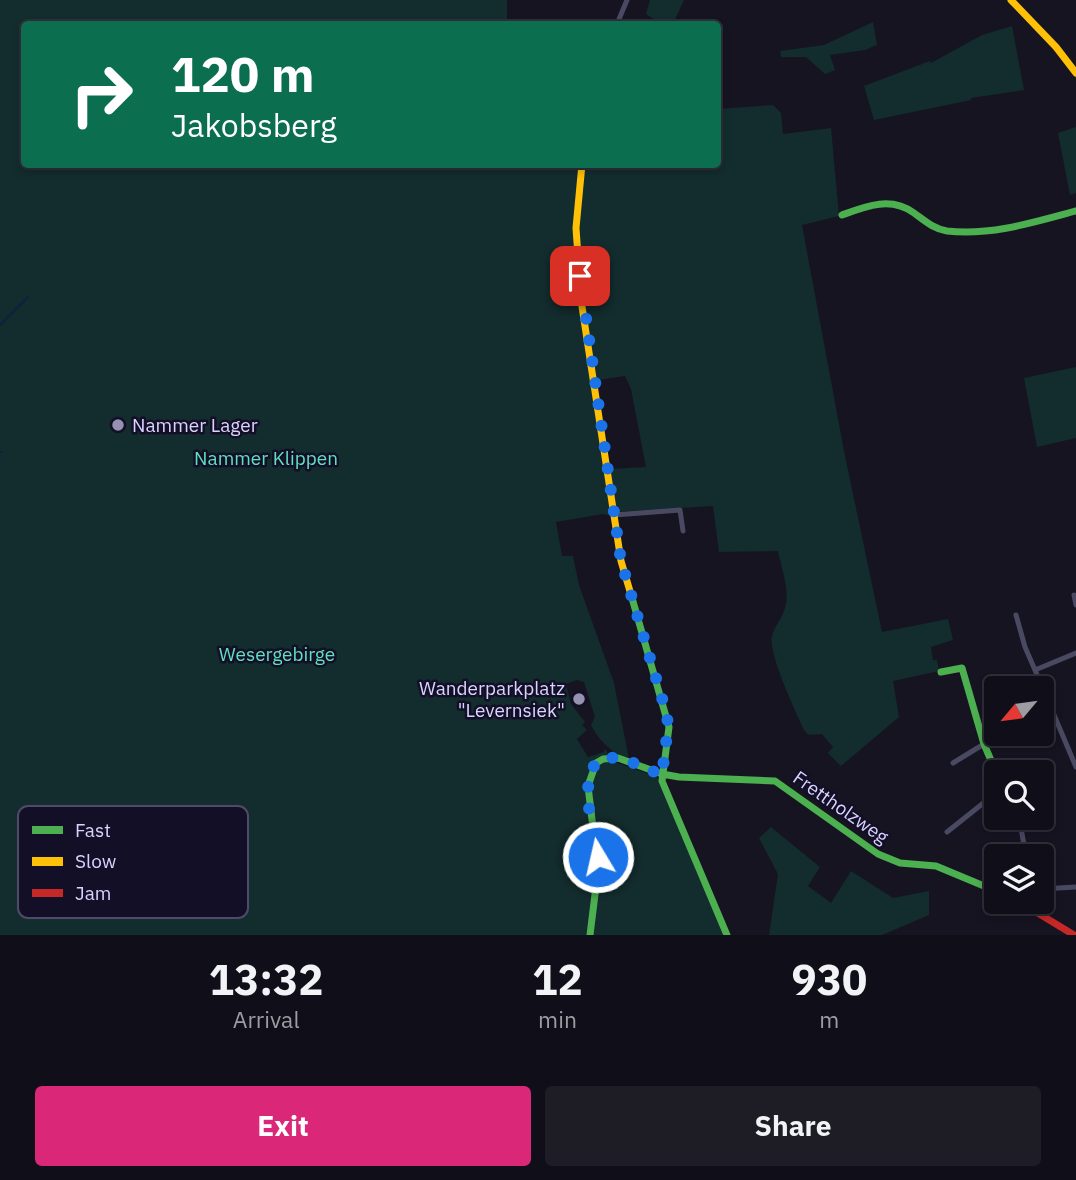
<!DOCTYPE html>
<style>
:root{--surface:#100f19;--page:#1e1d26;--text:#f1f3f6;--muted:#9c9ca2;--line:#302f38;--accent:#db2777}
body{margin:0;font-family:"IBM Plex Sans",sans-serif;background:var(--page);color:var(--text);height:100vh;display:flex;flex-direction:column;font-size:26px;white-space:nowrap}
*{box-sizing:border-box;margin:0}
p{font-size:23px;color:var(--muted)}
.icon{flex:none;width:38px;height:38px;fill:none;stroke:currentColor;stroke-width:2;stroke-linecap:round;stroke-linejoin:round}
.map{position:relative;height:935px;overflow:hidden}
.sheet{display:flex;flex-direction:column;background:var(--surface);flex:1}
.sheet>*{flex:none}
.banner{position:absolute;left:21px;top:21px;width:700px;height:147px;border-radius:7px;box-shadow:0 4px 10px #0003,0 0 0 2px var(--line);background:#0b6e4f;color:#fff;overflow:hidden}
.needle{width:46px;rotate:241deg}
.tools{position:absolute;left:984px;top:676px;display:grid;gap:14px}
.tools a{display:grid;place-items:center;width:70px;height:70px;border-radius:7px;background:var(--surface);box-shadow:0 4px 10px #0003,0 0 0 2px var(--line);font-size:35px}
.pin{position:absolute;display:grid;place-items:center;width:60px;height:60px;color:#fff;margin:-30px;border-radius:14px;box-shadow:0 4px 10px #0006}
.me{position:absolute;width:77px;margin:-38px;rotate:351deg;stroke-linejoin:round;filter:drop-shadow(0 0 5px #0008)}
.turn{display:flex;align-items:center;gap:24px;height:147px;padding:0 35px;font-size:32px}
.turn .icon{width:91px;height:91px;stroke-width:2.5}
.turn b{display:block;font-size:49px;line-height:60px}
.eta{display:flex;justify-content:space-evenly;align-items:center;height:119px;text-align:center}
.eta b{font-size:42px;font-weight:700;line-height:49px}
.cta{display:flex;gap:14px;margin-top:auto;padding:14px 35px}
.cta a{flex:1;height:80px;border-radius:7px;background:var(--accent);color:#fff;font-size:28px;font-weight:700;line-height:80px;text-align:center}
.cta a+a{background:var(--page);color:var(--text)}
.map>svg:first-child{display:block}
.green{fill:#132c2d}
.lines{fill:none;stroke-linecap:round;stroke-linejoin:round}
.stream{stroke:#0d2144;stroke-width:2}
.street{stroke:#4a4962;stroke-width:5}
.fast{stroke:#4caf50;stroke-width:7}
.slow{stroke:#ffc107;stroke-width:7}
.jam{stroke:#c62828;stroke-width:7}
.route{stroke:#1a73e8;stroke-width:12;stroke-dasharray:0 21.6}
.poi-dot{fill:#9591b1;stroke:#130f26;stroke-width:2.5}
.labels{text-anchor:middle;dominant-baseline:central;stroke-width:5;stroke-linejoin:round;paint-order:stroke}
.poi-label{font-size:19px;fill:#d9d4ff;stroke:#130f26;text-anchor:start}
.park-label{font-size:19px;fill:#5fe0c0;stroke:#130f26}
.street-label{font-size:19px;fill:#d9d4ff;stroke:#130f26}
.key{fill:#130f26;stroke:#4e4a67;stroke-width:2}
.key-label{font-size:19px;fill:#d9d4ff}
</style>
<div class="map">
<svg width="1076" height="935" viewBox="0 0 1076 935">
<rect width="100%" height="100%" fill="#161421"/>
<path class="green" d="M0 0H507V24H24V164H718V109L773 105 781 113 783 134 831 128 839 216 802 225 844 451 882 632 948 619 953 640 931 647 933 660H937L939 671 893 681 899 717 841 766 828 753 833 747 822 734 809 735 804 730C796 713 768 653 772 636 774 627 781 620 784 611 791 592 782 571 778 551L719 552 713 506 615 512 609 469 646 467 631 389 625 376 591 381V392H594L612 516 603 514 556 522 562 556H573L579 585 614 683 629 759C614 755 598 740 591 725L595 717 584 682 577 680 566 684 571 704 585 722 582 725 587 730 577 739 588 757 604 752 605 748 612 761 660 778 724 935H0Z
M650 0H684L673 24H661L646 14Z
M873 22 877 45 865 50 830 55 835 70 825 74 806 57H781L780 51 824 45Z
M1012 26 1024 90 971 98V100L874 120 864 86 930 61 931 63 982 35Z
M1076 127V193L1070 195 1058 133Z
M1076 367V438L1037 447 1024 378Z
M771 827 820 867 808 886 831 903 851 871 893 898 929 891V915L882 935H769L778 874 759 838Z"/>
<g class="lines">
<path class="stream" d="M0 325 28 297
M0 452H2"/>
<path class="street" d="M617 24 627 0
M614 515 680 510 683 531
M1074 595 1076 605
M1016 615 1025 647 1035 670 1076 653
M1035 670 1076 767
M953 763 984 744
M1019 817 1026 856
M947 832 996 793
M1041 889 1076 887"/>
<path class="fast" d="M842 215C866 206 891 196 914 213 925 221 934 229 947 231 991 236 1035 222 1076 211
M632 598 669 727 662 781 727 935
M941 672 962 668 984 744 996 772
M590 935 598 870 588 786 596 763 603 759 618 758 662 774 679 777 775 781 878 854 900 863 936 866 996 891"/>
<path class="slow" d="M1011 0 1056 47 1076 73
M582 164 576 228 581 300 621 561 632 598"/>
<path class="jam" d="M1018 901 1074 935"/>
</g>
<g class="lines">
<path class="route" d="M580 276 621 561 667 715 668 727 662 775C647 769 631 760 615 758 570 753 594 833 598 857"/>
</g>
<g class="poi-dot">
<circle cx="118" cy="425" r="7"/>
<circle cx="579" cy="699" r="7"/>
</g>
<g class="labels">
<g class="poi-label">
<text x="132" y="425">Nammer Lager</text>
<text x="565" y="688" text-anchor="end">Wanderparkplatz<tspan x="565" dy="22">"Levernsiek"</tspan></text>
</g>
<g class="park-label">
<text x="266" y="458">Nammer Klippen</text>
<text x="277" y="654">Wesergebirge</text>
</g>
<g class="street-label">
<text transform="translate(841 807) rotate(35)">Frettholzweg</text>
</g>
</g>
<rect x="18" y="806" width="230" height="112" rx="10" class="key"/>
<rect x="32" y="826" width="31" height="8" fill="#4caf50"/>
<rect x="32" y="857" width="31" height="9" fill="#ffc107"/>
<rect x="32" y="889" width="31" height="8" fill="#c62828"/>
<g class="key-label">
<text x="75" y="837">Fast</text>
<text x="75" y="868">Slow</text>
<text x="75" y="900">Jam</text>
</g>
</svg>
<div class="tools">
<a><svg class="needle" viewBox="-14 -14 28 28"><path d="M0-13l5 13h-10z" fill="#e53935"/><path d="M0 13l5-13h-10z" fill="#9c9ca2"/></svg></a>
<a><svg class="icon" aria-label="search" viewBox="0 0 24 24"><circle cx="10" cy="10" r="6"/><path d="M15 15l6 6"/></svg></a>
<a><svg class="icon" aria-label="layers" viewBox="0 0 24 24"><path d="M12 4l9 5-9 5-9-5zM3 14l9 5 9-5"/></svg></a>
</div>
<div class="pin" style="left:580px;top:276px;background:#d93025"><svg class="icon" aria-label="arrive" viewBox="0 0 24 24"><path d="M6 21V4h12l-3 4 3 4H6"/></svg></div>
<svg class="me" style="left:598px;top:857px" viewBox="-20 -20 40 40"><circle r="17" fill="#1a73e8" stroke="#fff" stroke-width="3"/><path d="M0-11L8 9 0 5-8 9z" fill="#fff"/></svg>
<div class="banner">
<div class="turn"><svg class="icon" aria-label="right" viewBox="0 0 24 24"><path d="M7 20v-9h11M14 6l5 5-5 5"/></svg><div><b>120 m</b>Jakobsberg</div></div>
</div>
</div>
<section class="sheet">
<div class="eta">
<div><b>13:32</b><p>Arrival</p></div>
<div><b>12</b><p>min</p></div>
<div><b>930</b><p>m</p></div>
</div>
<div class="cta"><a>Exit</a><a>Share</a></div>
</section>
